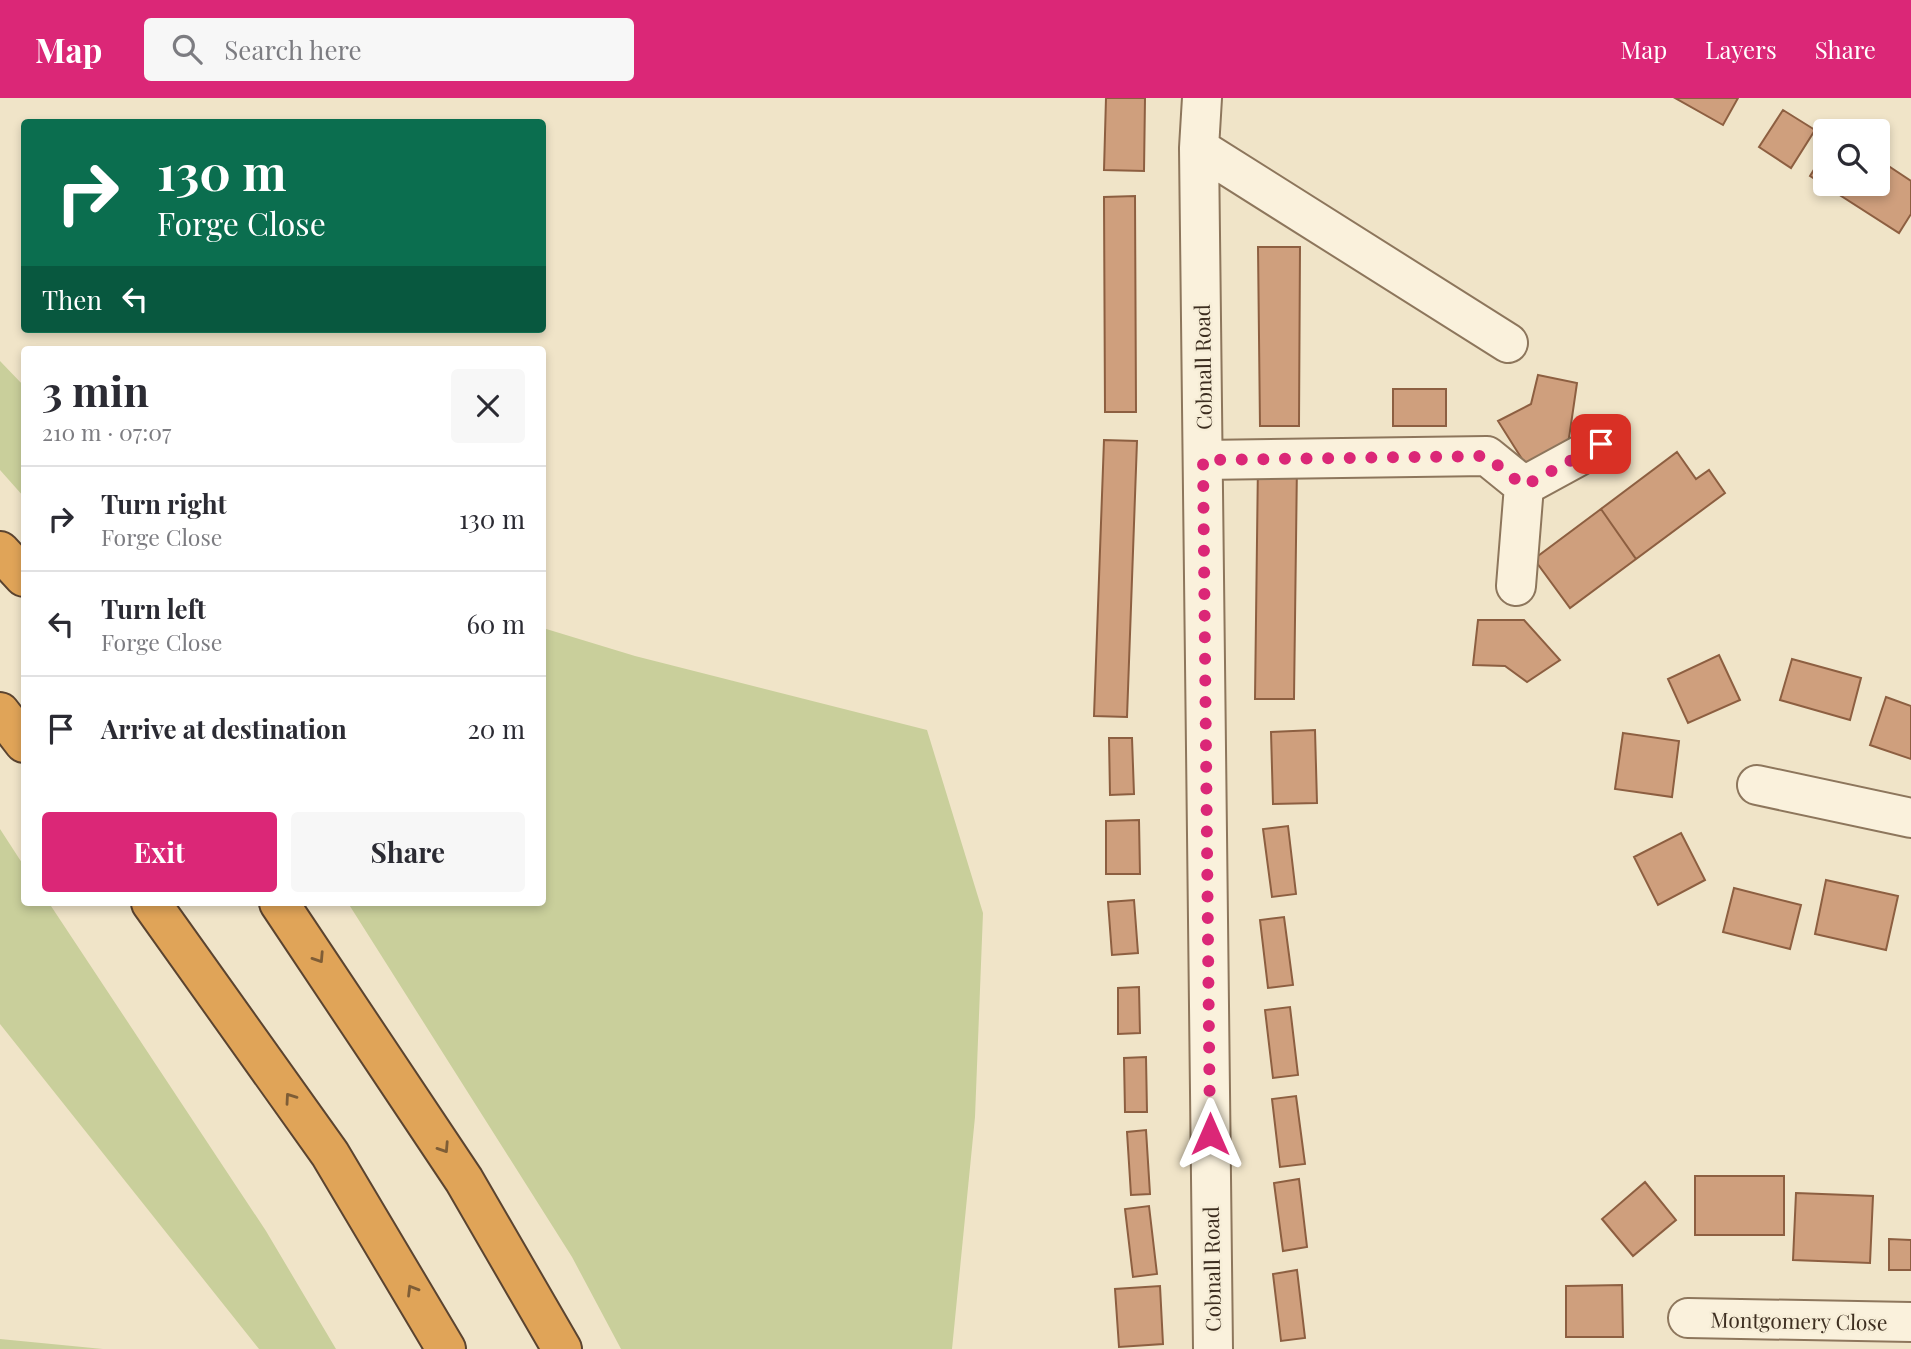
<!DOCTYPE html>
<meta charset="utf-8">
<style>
:root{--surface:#fff;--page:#f7f7f7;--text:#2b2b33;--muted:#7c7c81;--line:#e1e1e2;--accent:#db2777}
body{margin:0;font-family:"Playfair Display",serif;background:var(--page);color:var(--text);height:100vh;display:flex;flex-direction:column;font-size:26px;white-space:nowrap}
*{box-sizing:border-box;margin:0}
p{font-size:23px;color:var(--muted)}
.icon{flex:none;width:38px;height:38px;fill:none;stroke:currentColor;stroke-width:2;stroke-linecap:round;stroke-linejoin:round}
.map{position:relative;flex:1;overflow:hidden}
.details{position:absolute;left:21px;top:248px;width:525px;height:560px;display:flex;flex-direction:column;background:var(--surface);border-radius:7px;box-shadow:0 4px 10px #0003}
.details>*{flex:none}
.top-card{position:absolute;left:21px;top:21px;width:525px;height:214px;border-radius:7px;box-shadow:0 4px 10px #0003;background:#0b6e4f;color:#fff;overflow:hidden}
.buttons{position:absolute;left:1813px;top:21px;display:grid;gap:14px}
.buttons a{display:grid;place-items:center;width:77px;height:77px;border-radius:7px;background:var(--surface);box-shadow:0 4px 10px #0003;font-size:35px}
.pin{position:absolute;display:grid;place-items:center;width:60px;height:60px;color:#fff;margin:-30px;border-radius:14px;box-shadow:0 4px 10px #0006}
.me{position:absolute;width:77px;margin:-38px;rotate:0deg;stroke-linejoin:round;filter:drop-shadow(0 0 5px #0008)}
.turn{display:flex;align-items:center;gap:24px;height:147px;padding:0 21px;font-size:32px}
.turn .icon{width:91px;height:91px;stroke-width:2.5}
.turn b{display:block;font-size:49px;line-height:60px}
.then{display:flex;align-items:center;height:66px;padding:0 21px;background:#0003;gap:14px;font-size:26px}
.round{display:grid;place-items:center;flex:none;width:74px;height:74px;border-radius:7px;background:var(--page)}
.headline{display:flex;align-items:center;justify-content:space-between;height:119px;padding:0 21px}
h1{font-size:42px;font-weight:700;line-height:52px}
.primary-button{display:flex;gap:14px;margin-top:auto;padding:14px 21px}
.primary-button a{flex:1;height:80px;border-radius:7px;background:var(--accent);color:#fff;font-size:28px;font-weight:700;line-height:80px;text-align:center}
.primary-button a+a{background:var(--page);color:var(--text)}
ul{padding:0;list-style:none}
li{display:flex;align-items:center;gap:21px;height:105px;padding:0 21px;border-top:2px solid var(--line)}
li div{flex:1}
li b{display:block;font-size:26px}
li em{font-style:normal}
header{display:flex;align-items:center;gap:42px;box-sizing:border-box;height:98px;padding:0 35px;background:var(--accent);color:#fff}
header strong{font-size:33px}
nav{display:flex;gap:38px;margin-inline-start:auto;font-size:24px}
.search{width:490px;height:63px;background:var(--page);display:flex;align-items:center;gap:18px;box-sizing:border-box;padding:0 24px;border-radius:7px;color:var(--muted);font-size:26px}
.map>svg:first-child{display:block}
.green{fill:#c9cf9b}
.building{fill:#cf9f7d;stroke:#8d5f41;stroke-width:2}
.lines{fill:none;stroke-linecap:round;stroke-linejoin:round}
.minor-casing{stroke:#8d765c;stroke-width:42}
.highway-casing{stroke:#5b4430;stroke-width:42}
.minor{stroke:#faf1dc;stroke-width:38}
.highway{stroke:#e0a458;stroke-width:38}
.oneway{stroke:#7e5d36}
.route{stroke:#db2777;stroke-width:12;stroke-dasharray:0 21.6}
.labels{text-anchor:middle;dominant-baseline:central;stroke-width:5;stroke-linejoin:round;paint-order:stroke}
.street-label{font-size:21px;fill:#3d2e20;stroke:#f7eed8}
</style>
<header>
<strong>Map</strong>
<div class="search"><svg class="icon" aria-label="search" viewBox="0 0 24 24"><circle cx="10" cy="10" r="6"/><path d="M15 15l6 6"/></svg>Search here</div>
<nav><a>Map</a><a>Layers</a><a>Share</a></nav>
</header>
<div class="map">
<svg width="1911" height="1251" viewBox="0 0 1911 1251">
<rect width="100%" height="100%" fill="#f0e4c8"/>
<path class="green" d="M0 263 24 288V399L0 372Z
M543 530 635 558 927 632 983 815 975 1019 952 1251H621L572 1159 348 805H542Z
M0 731 24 768V805H49L266 1133 336 1251H259L0 926Z
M0 1241 103 1251H0Z"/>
<path class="building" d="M1106 0H1145L1144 73 1104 72Z
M1675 0H1738L1723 27Z
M1783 12 1815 32 1791 70 1759 49Z
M1825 54V86H1878V61L1911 83V116L1899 135 1810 78Z
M1135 98 1136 314H1105L1104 99Z
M1258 149H1300L1299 328H1260Z
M1538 277 1577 285 1568 347 1529 372 1498 323 1531 306Z
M1393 291H1446V328H1393Z
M1104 342 1137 343 1127 619 1094 618Z
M1677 354 1696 381 1709 372 1725 395 1636 461 1601 411Z
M1258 364 1297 365 1294 601H1255Z
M1601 411 1636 461 1570 510 1534 461Z
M1478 522H1524L1560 562 1527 584 1505 568 1473 567Z
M1719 557 1740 602 1688 625 1668 581Z
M1792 561 1861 580 1850 622 1780 602Z
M1886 599 1911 608V661L1870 647Z
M1315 632 1317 705 1273 706 1271 634Z
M1623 635 1679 643 1672 699 1615 691Z
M1109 640H1132L1134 696 1110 697Z
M1139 722 1140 776H1106V723Z
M1288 728 1296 796 1272 799 1263 731Z
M1681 735 1705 782 1658 807 1634 759Z
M1826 782 1898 798 1886 852 1815 836Z
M1734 790 1801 807 1790 851 1723 834Z
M1134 802 1138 855 1112 857 1108 804Z
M1284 819 1293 887 1268 890 1260 822Z
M1139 889 1140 935 1118 936V890Z
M1290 909 1298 977 1273 980 1265 912Z
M1146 959 1147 1014H1125L1124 960Z
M1296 998 1305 1066 1280 1069 1272 1001Z
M1146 1032 1150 1096 1131 1097 1127 1034Z
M1695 1078H1784V1137H1695Z
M1299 1081 1307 1149 1283 1153 1274 1085Z
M1645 1084 1676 1122 1633 1158 1602 1121Z
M1796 1095 1873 1098 1870 1165 1793 1162Z
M1149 1108 1157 1176 1133 1179 1125 1111Z
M1889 1141 1911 1142V1172H1889Z
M1297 1172 1305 1240 1281 1243 1273 1176Z
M1622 1187 1623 1239H1566V1188Z
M1160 1188 1163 1246 1119 1249 1115 1191Z"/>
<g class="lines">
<g class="minor-casing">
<path id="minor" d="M1202 0 1199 50 1213 1251
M1199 50 1508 245
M1203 362 1487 358 1524 388
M1516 488 1524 388 1601 346
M1757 687 1911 720
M1688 1220 1911 1224"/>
</g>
<g class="highway-casing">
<path id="highway" d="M0 453 24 479
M0 614 24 645
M151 805 330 1056 446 1251
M279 805 464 1082 562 1251"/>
</g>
<use href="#minor" class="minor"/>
<use href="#highway" class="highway"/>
</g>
<defs><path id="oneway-chevron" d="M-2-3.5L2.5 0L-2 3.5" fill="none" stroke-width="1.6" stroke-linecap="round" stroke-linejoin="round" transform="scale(1.75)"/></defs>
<g class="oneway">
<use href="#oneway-chevron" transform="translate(319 860) rotate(57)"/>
<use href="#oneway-chevron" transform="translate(290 1000) rotate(-125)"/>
<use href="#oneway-chevron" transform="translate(444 1050) rotate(57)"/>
<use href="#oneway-chevron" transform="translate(412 1192) rotate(-121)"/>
</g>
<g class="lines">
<path class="route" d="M1210 1036 1203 362 1486 358 1524 388 1601 346"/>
</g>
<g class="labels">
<g class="street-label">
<text transform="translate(1202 269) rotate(-91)">Cobnall Road</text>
<text transform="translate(1211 1171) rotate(-91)">Cobnall Road</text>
<text transform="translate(1799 1222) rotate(1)">Montgomery Close</text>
</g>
</g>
</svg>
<div class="buttons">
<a><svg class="icon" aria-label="search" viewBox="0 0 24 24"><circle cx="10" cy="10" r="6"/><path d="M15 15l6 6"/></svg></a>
</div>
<div class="pin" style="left:1601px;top:346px;background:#d93025"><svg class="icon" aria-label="arrive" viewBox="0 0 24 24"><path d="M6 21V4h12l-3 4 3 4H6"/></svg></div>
<svg class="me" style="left:1210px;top:1036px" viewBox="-20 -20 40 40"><path d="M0-17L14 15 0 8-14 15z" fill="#db2777" stroke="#fff" stroke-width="4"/></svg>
<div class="top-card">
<div class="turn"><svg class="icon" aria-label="right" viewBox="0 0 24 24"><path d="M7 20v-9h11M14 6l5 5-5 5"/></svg><div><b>130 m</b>Forge Close</div></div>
<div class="then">Then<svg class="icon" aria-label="left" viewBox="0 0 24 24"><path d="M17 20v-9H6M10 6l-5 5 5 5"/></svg></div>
</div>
<section class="details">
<div class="headline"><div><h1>3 min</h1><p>210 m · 07:07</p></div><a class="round"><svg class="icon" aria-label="close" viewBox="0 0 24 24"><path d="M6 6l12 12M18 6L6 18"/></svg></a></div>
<ul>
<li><svg class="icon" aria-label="right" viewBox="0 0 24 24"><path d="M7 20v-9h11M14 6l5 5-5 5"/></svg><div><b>Turn right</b><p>Forge Close</p></div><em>130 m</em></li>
<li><svg class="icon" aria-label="left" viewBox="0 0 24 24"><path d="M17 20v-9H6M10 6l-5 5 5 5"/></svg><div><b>Turn left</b><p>Forge Close</p></div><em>60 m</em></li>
<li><svg class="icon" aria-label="arrive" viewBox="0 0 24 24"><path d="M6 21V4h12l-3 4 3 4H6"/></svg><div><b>Arrive at destination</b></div><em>20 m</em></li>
</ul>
<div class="primary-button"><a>Exit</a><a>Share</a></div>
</section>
</div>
